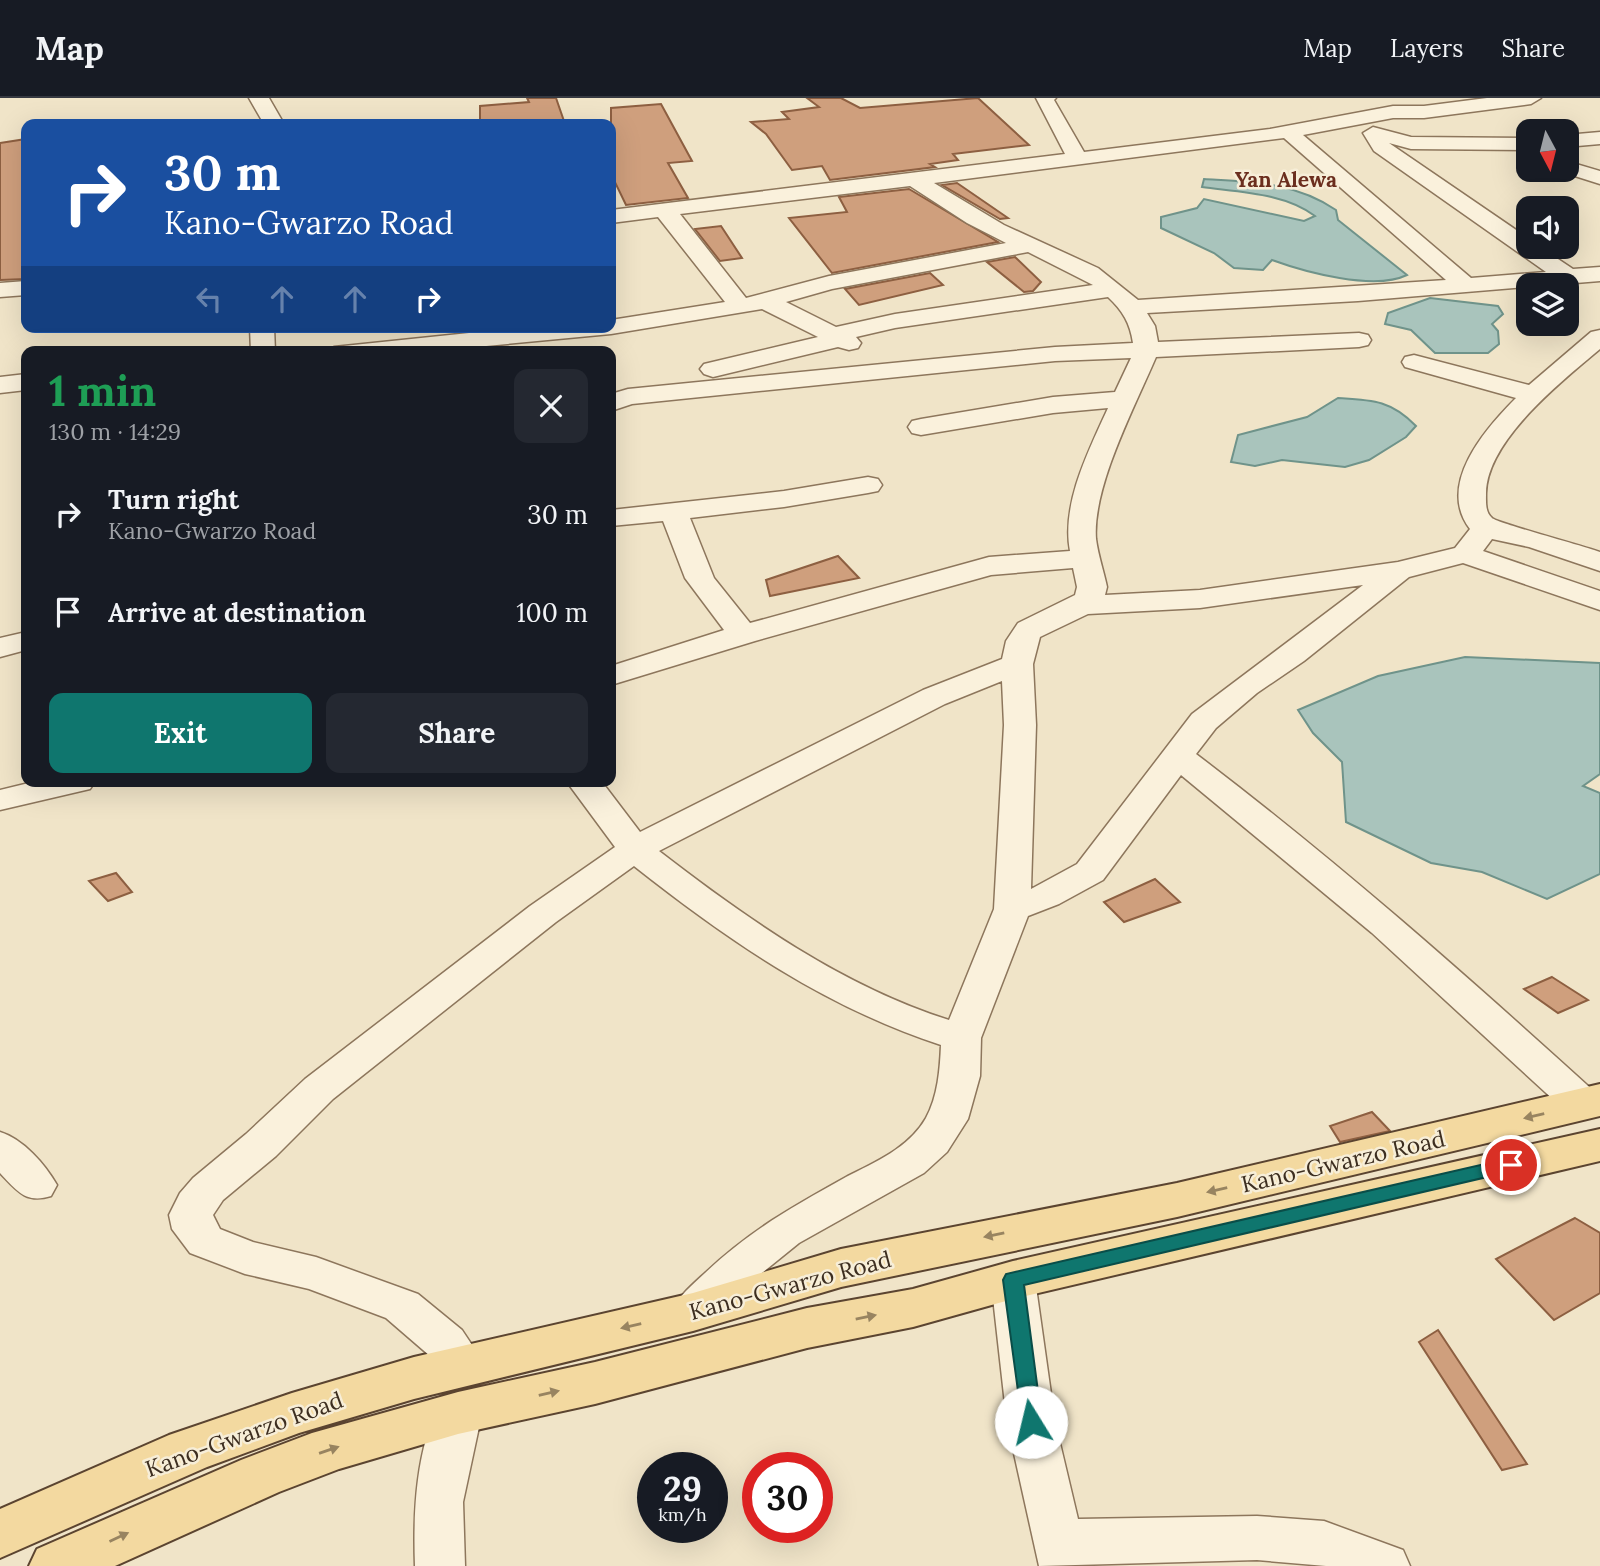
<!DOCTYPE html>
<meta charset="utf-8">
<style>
:root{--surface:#171b24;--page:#242831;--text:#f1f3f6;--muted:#9ea1a6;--line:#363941;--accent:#0f766e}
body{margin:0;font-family:Lora,serif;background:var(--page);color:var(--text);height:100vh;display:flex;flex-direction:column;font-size:26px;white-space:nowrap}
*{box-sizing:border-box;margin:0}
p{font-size:23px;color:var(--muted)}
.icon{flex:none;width:38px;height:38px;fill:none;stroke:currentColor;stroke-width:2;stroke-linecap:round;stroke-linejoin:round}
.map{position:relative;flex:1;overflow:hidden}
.details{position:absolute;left:21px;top:248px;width:595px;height:441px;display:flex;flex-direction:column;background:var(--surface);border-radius:14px;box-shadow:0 7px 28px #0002}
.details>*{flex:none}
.guide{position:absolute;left:21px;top:21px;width:595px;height:214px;border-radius:14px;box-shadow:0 7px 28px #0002;background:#1a4fa0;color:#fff;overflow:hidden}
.needle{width:46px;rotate:173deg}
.tools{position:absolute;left:1516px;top:21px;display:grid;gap:14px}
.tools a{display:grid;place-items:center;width:63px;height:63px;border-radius:14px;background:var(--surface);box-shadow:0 7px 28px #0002;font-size:35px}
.speed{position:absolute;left:637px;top:1354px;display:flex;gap:14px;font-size:35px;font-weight:700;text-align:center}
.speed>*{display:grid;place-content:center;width:91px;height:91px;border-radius:50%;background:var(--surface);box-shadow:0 7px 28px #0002;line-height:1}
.speed small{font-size:18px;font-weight:400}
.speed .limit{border:10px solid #d22;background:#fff;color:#111}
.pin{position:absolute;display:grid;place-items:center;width:60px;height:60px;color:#fff;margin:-30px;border:4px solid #fff;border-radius:50%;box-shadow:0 2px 7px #0007}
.me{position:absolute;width:77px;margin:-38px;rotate:351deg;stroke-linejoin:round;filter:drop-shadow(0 0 5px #0008)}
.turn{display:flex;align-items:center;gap:24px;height:147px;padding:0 28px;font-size:32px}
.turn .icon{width:91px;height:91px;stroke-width:2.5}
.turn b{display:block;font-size:49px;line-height:60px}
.lanes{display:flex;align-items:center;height:66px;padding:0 28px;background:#0003;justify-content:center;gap:35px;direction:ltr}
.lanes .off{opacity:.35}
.round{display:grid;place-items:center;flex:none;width:74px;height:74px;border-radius:14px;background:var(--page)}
.headline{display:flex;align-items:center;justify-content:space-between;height:119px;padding:0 28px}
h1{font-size:42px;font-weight:700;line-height:52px;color:#1e9e55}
.cta{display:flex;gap:14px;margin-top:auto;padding:14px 28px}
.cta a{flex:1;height:80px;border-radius:14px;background:var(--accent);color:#fff;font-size:28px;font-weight:700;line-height:80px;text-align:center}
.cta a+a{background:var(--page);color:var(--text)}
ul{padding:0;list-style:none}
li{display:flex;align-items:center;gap:21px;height:98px;padding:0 28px}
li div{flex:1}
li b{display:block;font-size:26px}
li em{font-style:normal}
header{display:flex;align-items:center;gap:42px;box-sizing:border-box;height:98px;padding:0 35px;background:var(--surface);border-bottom:2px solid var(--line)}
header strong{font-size:33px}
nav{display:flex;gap:38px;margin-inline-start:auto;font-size:24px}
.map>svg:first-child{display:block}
.water{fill:#a9c4bc;stroke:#6f938a;stroke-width:2}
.building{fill:#cf9f7d;stroke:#8d5f41;stroke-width:2}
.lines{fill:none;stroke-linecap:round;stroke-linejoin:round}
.minor-casing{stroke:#8d765c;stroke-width:3}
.major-casing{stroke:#5b4430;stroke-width:4}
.minor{fill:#faf1dc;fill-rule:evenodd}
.major{fill:#f3d9a0;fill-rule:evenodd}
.oneway{fill:#988460}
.route{fill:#0f766e;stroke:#0a4d48;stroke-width:2}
.labels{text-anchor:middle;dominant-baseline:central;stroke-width:5;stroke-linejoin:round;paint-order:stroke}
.far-district-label{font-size:21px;font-weight:bold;fill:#6b2e1e;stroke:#f7eed8}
.near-street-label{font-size:23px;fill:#3d2e20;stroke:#f7eed8}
</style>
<header>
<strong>Map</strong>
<nav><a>Map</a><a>Layers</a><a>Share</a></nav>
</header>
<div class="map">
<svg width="1600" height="1468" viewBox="0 0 1600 1468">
<rect width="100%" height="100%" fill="#f0e4c8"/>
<path class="water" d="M1204 81C1252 84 1295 84 1336 112L1338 122 1407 177C1374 193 1305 174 1272 162L1263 172 1234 170 1214 155 1161 130V119L1197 110 1204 101 1304 123 1315 118C1285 95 1239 94 1202 89Z
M1430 200 1498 208 1503 216 1492 226 1498 233 1499 246 1488 255H1435L1411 232 1385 226 1388 215Z
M1338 300C1372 302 1391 302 1416 328L1406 339 1369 362 1345 369 1282 362 1255 368 1231 364 1238 337 1307 319Z
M1465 559 1600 565V676L1583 688 1600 695V776L1547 801 1482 774 1431 765 1346 724 1342 664 1313 635 1298 612 1378 578Z"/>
<path class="building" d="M527 0H556L565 26H480V8L529 4Z
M807 0H841L860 10 978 0 1029 47 953 56 958 62 930 66 935 69 830 82 822 68 792 72 766 36 751 24 789 21 782 14 819 9Z
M661 6 692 63 668 65 688 100 626 107 611 76V10Z
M26 41V181L0 182V45Z
M957 85 1008 120 1000 121 942 87Z
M909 91 998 144 832 175 789 120 847 114 839 99Z
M721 128 742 160 720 163 695 131Z
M1015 159 1041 184 1033 193 1024 194 987 164Z
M930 175 943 187 859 207 845 191Z
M838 458 859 480 770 498 766 482Z
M116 775 132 794 108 803 89 783Z
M1155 781 1180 804 1124 824 1104 804Z
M1552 879 1588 902 1558 915 1524 891Z
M1372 1014 1390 1033 1340 1044 1330 1028Z
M1575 1120 1600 1135V1195L1554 1222 1496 1161Z
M1438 1232 1527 1366 1502 1372 1419 1244Z"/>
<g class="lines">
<g class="minor-casing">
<path id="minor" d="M249 0H269L284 26H264Z
M1036 0H1056L1054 2 1084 54 1270 31 1393 8H1424L1487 0H1541L1531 6 1424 20H1393L1303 37 1471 180 1546 174 1374 53 1363 35 1373 29 1411 39 1528 40V52L1411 51 1389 45 1528 140V149H1540L1573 171 1600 169V183L1358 203 1147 215 1155 228 1158 244 1359 235 1368 237 1371 242 1368 247 1359 249 1156 259C1136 306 1092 389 1096 441 1098 457 1104 474 1107 489L1105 497 1200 492 1398 464 1455 450 1470 431C1436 387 1485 331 1516 300L1405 269 1402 264 1405 259 1414 257 1529 287 1591 234 1600 232V251C1562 283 1487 342 1486 395 1486 404 1485 414 1492 420 1497 425 1584 448 1600 454V473L1529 449 1492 441 1483 453 1600 493V512L1463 465 1409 479 1304 563 1257 595 1216 630 1196 656C1336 762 1467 878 1597 996L1600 1000 1597 1016 1583 1020 1569 1016 1372 835 1181 677 1103 782 1059 806 1028 818 981 940 980 978 968 1021 947 1054 924 1075 799 1145 762 1175 709 1226 693 1232 677 1226 670 1214C679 1198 692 1187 705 1175 751 1132 792 1109 846 1079 875 1064 909 1050 926 1020 938 998 940 971 941 947 825 909 729 843 634 768L556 824 333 1001 276 1058 223 1102 213 1117 220 1131 253 1144 316 1159 418 1196 462 1232 486 1268 479 1281 463 1287 447 1281 430 1258 386 1220 309 1191 245 1176 190 1155 172 1131 169 1117 180 1095 193 1080 246 1036 305 981 530 808 615 749 567 684H602L640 734 923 592 1002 561 1006 543 1018 525 1075 497 1077 489 1073 470 991 477 755 543 611 587V568L724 532 685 480 663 423 611 428V412L784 393 868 379 878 381 882 387 878 393 868 395 784 409 690 420 714 480 750 525 989 459 1070 453C1061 406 1089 352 1108 310L1053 315 921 337 912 335 908 329 912 323 921 321 1053 299 1115 294 1131 260 1055 263 632 306 611 313V296L628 291 1055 249 1133 245C1130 225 1123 213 1108 199L895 230 856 239 861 245 858 250 849 252 838 249 713 279 704 276 700 271 704 266 818 239 762 211 611 236 423 254H331L334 249 527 229H611V222L725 204 658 119 611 125V112L1065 56ZM1284 40 1446 182 1138 202 1098 170 1004 127 934 85ZM910 88 967 125 1006 145 829 178 746 200 680 116ZM1028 154 1093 187 895 216 836 229 786 204 832 191ZM1363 487 1192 616 1077 766 1031 791 1036 627 1033 566 1040 539 1088 516 1200 510ZM1002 583 1004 627 994 811 949 922C842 888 747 821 659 753L945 606Z
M1600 34V46L1566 49V37Z
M1566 63 1600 73V86L1559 73 1566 72Z
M26 183V197L0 199V185Z
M250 229H274L275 254H251Z
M26 276V292L0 295V279Z
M26 534V552L0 559V540Z
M33 684H95L90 691 0 712V692Z
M0 1034C23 1041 45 1066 57 1087L51 1098C26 1106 17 1093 0 1075Z
M1013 1165 1029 1170 1035 1182 1055 1324 1078 1421 1257 1418 1324 1423 1403 1452 1410 1468H1326L1257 1462 1039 1468 1007 1324 991 1182 997 1170Z
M458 1296 475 1301 482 1315 463 1404 465 1468H415C413 1413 416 1352 441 1301Z"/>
</g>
<g class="major-casing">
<path id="major" d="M1600 986V1018L1177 1119 841 1189 693 1233 414 1301 299 1335 207 1369 0 1460V1411L169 1337 292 1295 414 1259 693 1195 841 1151 1177 1085Z
M1600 1031V1063L1013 1201 913 1229 807 1250 595 1306 458 1336 339 1371 279 1394 115 1468H29L37 1451 241 1362 312 1335 458 1294 595 1264 807 1210 913 1191 1013 1163Z"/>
</g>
<use href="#minor" class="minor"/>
<use href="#major" class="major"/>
</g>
<defs><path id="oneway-solid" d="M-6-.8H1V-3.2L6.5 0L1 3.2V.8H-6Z" transform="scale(1.75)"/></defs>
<g class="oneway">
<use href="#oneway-solid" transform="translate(1534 1018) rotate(167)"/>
<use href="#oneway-solid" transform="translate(1217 1092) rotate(167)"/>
<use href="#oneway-solid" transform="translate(994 1137) rotate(168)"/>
<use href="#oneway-solid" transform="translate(866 1219) rotate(-11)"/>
<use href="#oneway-solid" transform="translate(631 1228) rotate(167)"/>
<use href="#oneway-solid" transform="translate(549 1295) rotate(-13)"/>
<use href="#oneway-solid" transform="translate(329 1352) rotate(-19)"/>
<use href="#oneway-solid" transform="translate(119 1439) rotate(-25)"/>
</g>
<path class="route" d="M1511 1060 1517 1062 1520 1067 1517 1072 1024 1187 1042 1324 1039 1330 1031 1333 1023 1330 1003 1182 1006 1176Z"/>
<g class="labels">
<g class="far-district-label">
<text x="1286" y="81">Yan Alewa</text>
</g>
<g class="near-street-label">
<text transform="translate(1343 1063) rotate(-13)">Kano-Gwarzo Road</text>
<text transform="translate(790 1187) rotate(-15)">Kano-Gwarzo Road</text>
<text transform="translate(244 1336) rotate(-20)">Kano-Gwarzo Road</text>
</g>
</g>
</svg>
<div class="tools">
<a><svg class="needle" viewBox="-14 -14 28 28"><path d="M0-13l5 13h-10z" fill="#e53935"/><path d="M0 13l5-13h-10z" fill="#9ea1a6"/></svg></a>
<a><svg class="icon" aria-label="sound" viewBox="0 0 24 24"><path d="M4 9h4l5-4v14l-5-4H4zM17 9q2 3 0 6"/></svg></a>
<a><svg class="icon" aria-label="layers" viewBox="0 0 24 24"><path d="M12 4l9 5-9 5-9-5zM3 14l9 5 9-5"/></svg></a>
</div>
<div class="speed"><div>29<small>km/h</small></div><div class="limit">30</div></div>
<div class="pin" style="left:1511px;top:1067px;background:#d93025"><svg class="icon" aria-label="arrive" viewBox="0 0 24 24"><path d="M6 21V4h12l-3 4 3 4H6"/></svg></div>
<svg class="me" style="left:1031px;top:1324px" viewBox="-20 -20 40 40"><circle r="19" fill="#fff"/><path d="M0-13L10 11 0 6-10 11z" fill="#0f766e"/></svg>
<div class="guide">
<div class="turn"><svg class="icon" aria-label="right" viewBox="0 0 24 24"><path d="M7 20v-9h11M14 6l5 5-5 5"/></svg><div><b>30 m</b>Kano-Gwarzo Road</div></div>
<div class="lanes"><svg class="icon off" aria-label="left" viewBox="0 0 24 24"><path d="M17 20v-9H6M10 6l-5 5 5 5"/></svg><svg class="icon off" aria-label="ahead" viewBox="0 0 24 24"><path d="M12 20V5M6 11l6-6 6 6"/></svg><svg class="icon off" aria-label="ahead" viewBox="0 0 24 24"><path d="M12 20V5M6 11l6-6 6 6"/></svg><svg class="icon" aria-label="right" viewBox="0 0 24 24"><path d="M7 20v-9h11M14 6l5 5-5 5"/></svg></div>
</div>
<section class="details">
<div class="headline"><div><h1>1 min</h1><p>130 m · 14:29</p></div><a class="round"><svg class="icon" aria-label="close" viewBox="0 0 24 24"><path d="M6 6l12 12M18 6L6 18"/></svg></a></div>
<ul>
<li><svg class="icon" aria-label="right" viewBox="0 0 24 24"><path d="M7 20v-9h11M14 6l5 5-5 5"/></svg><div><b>Turn right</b><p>Kano-Gwarzo Road</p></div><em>30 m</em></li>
<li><svg class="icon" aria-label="arrive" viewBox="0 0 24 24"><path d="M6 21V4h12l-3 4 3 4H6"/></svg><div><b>Arrive at destination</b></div><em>100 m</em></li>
</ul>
<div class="cta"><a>Exit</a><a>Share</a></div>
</section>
</div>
